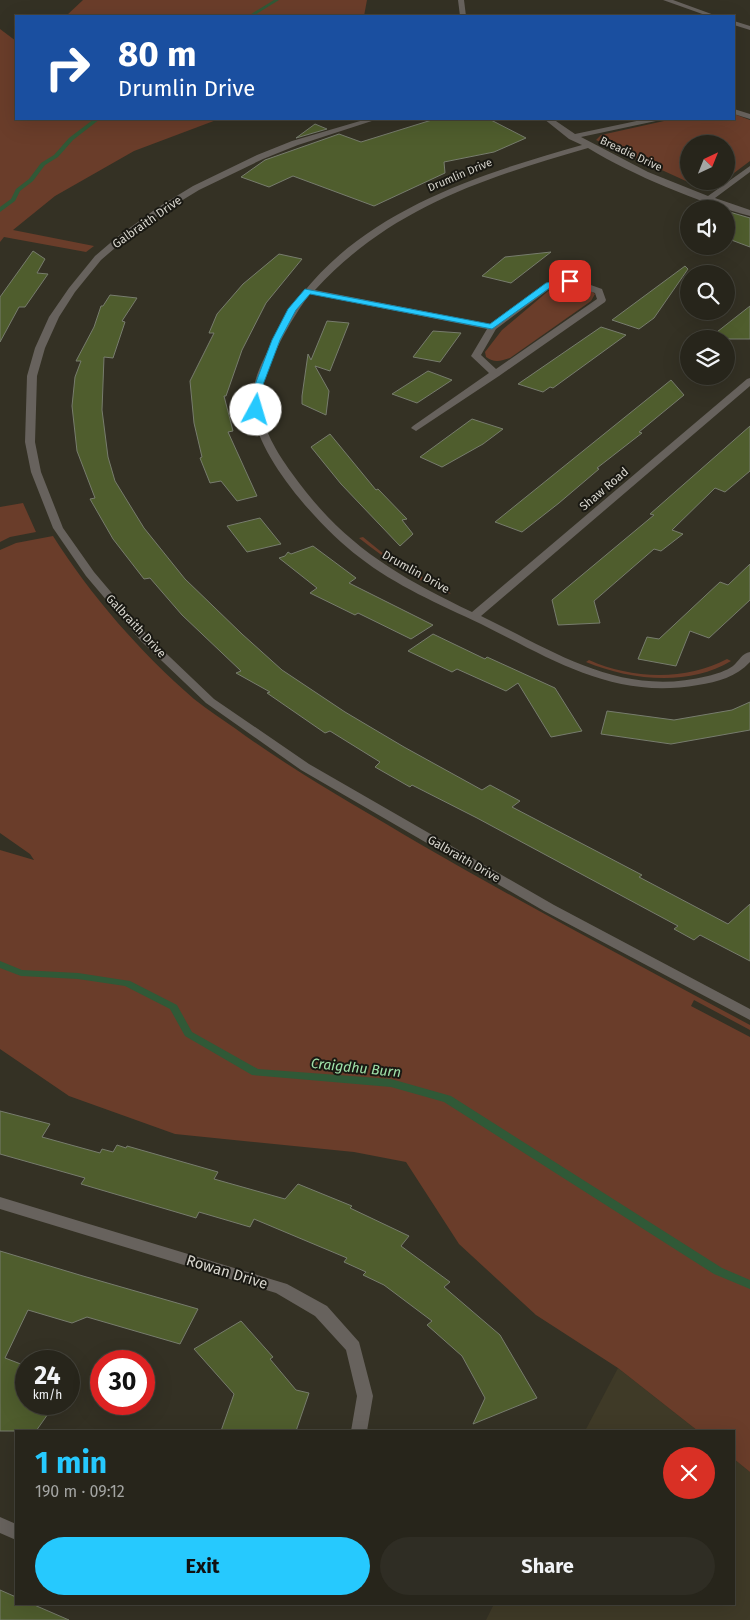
<!DOCTYPE html>
<meta charset="utf-8">
<style>
:root{--surface:#27251b;--page:#2f2d24;--text:#f1f3f6;--muted:#a4a5a3;--line:#43423a;--accent:#26c9fe}
body{margin:0;font-family:"Fira Sans",sans-serif;background:var(--page);color:var(--text);height:100vh;display:flex;flex-direction:column;font-size:19px;white-space:nowrap}
*{box-sizing:border-box;margin:0}
p{font-size:16px;color:var(--muted)}
.icon{flex:none;width:28px;height:28px;fill:none;stroke:currentColor;stroke-width:2;stroke-linecap:round;stroke-linejoin:round}
.map{position:relative;flex:1;overflow:hidden}
.drawer{position:absolute;left:15px;top:1430px;width:720px;height:175px;display:flex;flex-direction:column;background:var(--surface);border-radius:0px;box-shadow:0 5px 20px #0002,0 0 0 1px var(--line)}
.drawer>*{flex:none}
.hud{position:absolute;left:15px;top:15px;width:720px;height:105px;border-radius:0px;box-shadow:0 5px 20px #0002,0 0 0 1px var(--line);background:#1a4fa0;color:#fff;overflow:hidden}
.needle{width:32px;rotate:43deg}
.fabs{position:absolute;left:680px;top:135px;display:grid;gap:10px}
.fabs a{display:grid;place-items:center;width:55px;height:55px;border-radius:50%;background:var(--surface);box-shadow:0 5px 20px #0002,0 0 0 1px var(--line);font-size:25px}
.speed{position:absolute;left:15px;top:1350px;display:flex;gap:10px;font-size:25px;font-weight:700;text-align:center}
.speed>*{display:grid;place-content:center;width:65px;height:65px;border-radius:50%;background:var(--surface);box-shadow:0 5px 20px #0002,0 0 0 1px var(--line);line-height:1}
.speed small{font-size:12px;font-weight:400}
.speed .limit{border:8px solid #d22;background:#fff;color:#111}
.pin{position:absolute;display:grid;place-items:center;width:42px;height:42px;color:#fff;margin:-21px;border-radius:10px;box-shadow:0 2px 8px #0006}
.me{position:absolute;width:55px;margin:-28px;rotate:6deg;stroke-linejoin:round;filter:drop-shadow(0 0 4px #0008)}
.turn{display:flex;align-items:center;gap:18px;height:105px;padding:0 20px;font-size:22px}
.turn .icon{width:65px;height:65px;stroke-width:2.5}
.turn b{display:block;font-size:35px;line-height:42px}
.round{display:grid;place-items:center;flex:none;width:52px;height:52px;border-radius:26px;background:var(--page)}
.summary{display:flex;align-items:center;justify-content:space-between;height:85px;padding:0 20px}
h1{font-size:30px;font-weight:700;line-height:38px;color:var(--accent)}
.primary-button{display:flex;gap:10px;margin-top:auto;padding:10px 20px}
.primary-button a{flex:1;height:58px;border-radius:30px;background:var(--accent);color:#111;font-size:20px;font-weight:700;line-height:58px;text-align:center}
.primary-button a+a{background:var(--page);color:var(--text)}
.map>svg:first-child{display:block}
.built{fill:#3f3a27}
.green{fill:#6a3d2a}
.lines{fill:none;stroke-linecap:round;stroke-linejoin:round}
.stream{fill:#305937;fill-rule:evenodd}
.building{fill:#4f5d2d;stroke:#777c6d}
.minor{fill:#67625d;fill-rule:evenodd}
.route{fill:#26c9fe;stroke:#1983a5}
.labels{text-anchor:middle;dominant-baseline:central;stroke-width:4;stroke-linejoin:round;paint-order:stroke}
.far-street-label{font-size:11px;fill:#d8d6ce;stroke:#1a1913}
.street-label{font-size:12px;fill:#d8d6ce;stroke:#1a1913}
.water-label{font-size:14px;font-style:italic;fill:#9fe1a9;stroke:#1a1913}
.near-street-label{font-size:15px;fill:#d8d6ce;stroke:#1a1913}
</style>
<div class="map">
<svg width="750" height="1620" viewBox="0 0 750 1620">
<rect width="100%" height="100%" fill="#343124"/>
<path class="built" d="M618 1368 698 1431H585Z
M734 1459 750 1472V1620H486L494 1604H734Z"/>
<path class="green" d="M83 0H367L364 16H66Z
M0 29 16 41V119H219L134 151 55 196 13 230 94 246 86 252 4 237 0 242Z
M734 114 750 120V161L726 179V144H689V181H723L717 186 699 187 596 140 601 135 673 119H734Z
M569 284 589 289 595 294 591 301 510 358C501 361 494 363 486 357L485 352 502 330 553 287Z
M23 503 36 532 10 537 0 542V507Z
M53 536C91 596 140 652 194 699 208 710 222 719 236 729 295 772 358 807 420 844 529 907 640 966 750 1025V1030L694 1000 691 1006 750 1037V1472L734 1459V1431H698L618 1368 536 1315 459 1244 406 1162 354 1152 175 1134 69 1096 0 1049V850L34 860 30 854 0 833V550L16 543Z
M363 537 390 559 448 591 451 594C417 582 387 560 359 538Z
M727 659 731 661C688 687 630 680 586 662L589 660C631 679 686 681 727 659Z"/>
<g class="lines">
<path class="stream" d="M274 0H279L253 16H248Z
M94 119H100L73 140 58 157 45 165 33 181 20 191 15 201 0 212V207L11 199 16 189 29 179 41 163 54 155 69 138Z
M0 961 22 970 78 973 130 981 177 1005 192 1032 258 1069 391 1079 451 1096 722 1268 750 1280V1289L714 1274 444 1102 391 1087 252 1075 185 1036 170 1009 125 986 78 979 21 976 0 968Z"/>
</g>
<path class="building" d="M435 119H489L526 138 494 152 444 162 445 173 374 206 293 176 269 187 241 177 265 160 339 134 361 142Z
M315 124 327 129 296 138Z
M726 211 750 218V247L726 238Z
M33 251 45 259 37 273 48 274 25 307H19L0 342V297Z
M551 252 511 283 482 276 505 257Z
M279 254 302 259 266 303 242 350 226 396H224L233 431 228 432 257 496 237 501 221 481 210 483 200 458 202 457 194 423 190 381 214 333H209L217 314 243 284Z
M685 266 688 269 654 318 639 329 612 320Z
M110 295 137 298 122 321 125 322 113 358 104 357 102 410 108 457 115 481 144 528 185 579 242 634 282 670 345 712 404 747 482 790 490 785 520 801 512 807 642 875 639 877 728 924 750 904V961L700 935 694 940 674 929 678 926 477 818 412 785 410 787 375 767 380 762 330 731 325 733 267 693 270 692 236 673 241 671 182 615 150 578 144 579 113 539 90 499 95 498 77 451 72 406 75 377 81 361H76L94 327 101 306H103Z
M750 306V339H708Z
M327 321 349 323 330 371 315 366 329 391 326 415 302 404V396L308 354 311 360Z
M601 327 626 335 553 388 550 387 543 392 518 384Z
M433 331 461 333 440 362 413 357Z
M428 371 452 380 417 403 392 394Z
M671 380 684 395 639 432 642 433 597 468 599 469 559 503 522 532 495 522Z
M472 419 503 429 483 444 442 467 420 457Z
M750 426V471L725 492 715 488 672 530 683 534 661 551 654 549 594 601 600 623 558 625 552 600 654 515 650 514Z
M330 434 376 490 378 489 407 519 402 520 413 534 400 546 341 484 311 447Z
M260 518 281 544 247 552 227 526Z
M313 546 356 578 349 583 433 625 411 639 358 613 355 615 310 593 317 588 279 558 285 556 288 552 291 554Z
M750 564V600L709 638 690 631 676 666 638 659 647 637 659 639 720 582 728 585Z
M433 634 485 659 487 657 555 688 582 731 551 737 518 683 506 691 457 669 452 672 408 651Z
M750 702V730L671 744 601 734 607 711 674 720 732 710Z
M0 1111 50 1124 42 1137 100 1153 102 1149 113 1152 117 1145 126 1148 127 1146 218 1172 214 1179 285 1199 298 1184 352 1206 350 1208 409 1236 401 1246 450 1282 444 1287 500 1335 537 1398 473 1424 485 1398 462 1356 427 1325 432 1321 384 1285 363 1275 366 1272 344 1262 347 1258 254 1219 250 1227 199 1212 196 1218 193 1217 81 1184 85 1178 0 1154Z
M0 1251 83 1276 198 1309 180 1344 87 1317 72 1323 28 1310 5 1358 26 1366V1404H55L36 1431H0Z
M241 1321 273 1357 270 1359 296 1390 309 1393 296 1431H221L234 1394 194 1349Z
M0 1590 16 1597V1604H32L69 1620H0Z"/>
<g class="lines">
<path class="minor" d="M458 0H464L466 16H460Z
M663 0H673L717 16H708Z
M734 21 750 26V30L734 25Z
M734 109 750 114V119L734 114Z
M367 119H378L298 145 263 159 199 190 163 212 122 242 101 260 75 292 59 317 45 348 37 376 35 442 41 472 63 528 94 572 149 637 214 699 309 764 554 905 750 1009V1020L544 911 301 770 206 703 141 641 86 576 53 528 31 472 25 442 27 376 35 348 49 317 69 288 95 256 116 238 157 208 193 186 257 155 292 141Z
M544 119H553L575 134 646 119H660L656 121 581 137 648 172 708 196 750 166V172L715 198 750 210V216C698 202 634 176 588 148 484 178 390 208 315 290L490 324 546 283 571 278 602 289 606 300 605 302 499 376 416 431 411 428 413 426 489 373 471 356 487 329 310 294C292 317 259 374 261 404 262 429 277 452 291 472 342 544 395 575 472 612L747 379 750 378V386L481 616C555 652 621 698 708 676 716 674 726 671 733 666 739 661 742 653 750 652V662C736 677 718 682 698 685 614 700 553 660 481 624 439 604 396 586 359 557 322 529 264 465 254 418 247 391 260 366 272 342 331 221 462 179 582 145L569 139ZM570 284 595 293 597 299 496 369 481 355 496 329 552 287Z
M0 1197 287 1284 327 1306 359 1342 373 1396 367 1431H351L357 1396 346 1350 315 1316 276 1293 0 1209Z
M0 1517 16 1524V1540L0 1533Z"/>
</g>
<path class="route" d="M570 279 575 281 573 283 551 287 492 329 310 294 296 310 280 340 261 390V410L256 413 252 410 253 390 272 340 288 309 305 289 490 324 546 283Z"/>
<g class="labels">
<g class="far-street-label">
<text transform="translate(631 154) rotate(25)">Breadie Drive</text>
<text transform="translate(460 175) rotate(-23)">Drumlin Drive</text>
</g>
<g class="street-label">
<text transform="translate(147 222) rotate(-35)">Galbraith Drive</text>
<text transform="translate(604 489) rotate(-40)">Shaw Road</text>
<text transform="translate(416 572) rotate(29)">Drumlin Drive</text>
<text transform="translate(136 626) rotate(47)">Galbraith Drive</text>
<text transform="translate(464 859) rotate(30)">Galbraith Drive</text>
</g>
<g class="water-label">
<text transform="translate(356 1068) rotate(6)">Craigdhu Burn</text>
</g>
<g class="near-street-label">
<text transform="translate(227 1272) rotate(17)">Rowan Drive</text>
</g>
</g>
</svg>
<div class="fabs">
<a><svg class="needle" viewBox="-14 -14 28 28"><path d="M0-13l5 13h-10z" fill="#e53935"/><path d="M0 13l5-13h-10z" fill="#a4a5a3"/></svg></a>
<a><svg class="icon" aria-label="sound" viewBox="0 0 24 24"><path d="M4 9h4l5-4v14l-5-4H4zM17 9q2 3 0 6"/></svg></a>
<a><svg class="icon" aria-label="search" viewBox="0 0 24 24"><circle cx="10" cy="10" r="6"/><path d="M15 15l6 6"/></svg></a>
<a><svg class="icon" aria-label="layers" viewBox="0 0 24 24"><path d="M12 4l9 5-9 5-9-5zM3 14l9 5 9-5"/></svg></a>
</div>
<div class="speed"><div>24<small>km/h</small></div><div class="limit">30</div></div>
<div class="pin" style="left:570px;top:281px;background:#d93025"><svg class="icon" aria-label="arrive" viewBox="0 0 24 24"><path d="M6 21V4h12l-3 4 3 4H6"/></svg></div>
<svg class="me" style="left:256px;top:410px" viewBox="-20 -20 40 40"><circle r="19" fill="#fff"/><path d="M0-13L10 11 0 6-10 11z" fill="#26c9fe"/></svg>
<div class="hud">
<div class="turn"><svg class="icon" aria-label="right" viewBox="0 0 24 24"><path d="M7 20v-9h11M14 6l5 5-5 5"/></svg><div><b>80 m</b>Drumlin Drive</div></div>
</div>
<section class="drawer">
<div class="summary"><div><h1>1 min</h1><p>190 m · 09:12</p></div><a class="round" style="background:#d93025;color:#fff"><svg class="icon" aria-label="close" viewBox="0 0 24 24"><path d="M6 6l12 12M18 6L6 18"/></svg></a></div>
<div class="primary-button"><a>Exit</a><a>Share</a></div>
</section>
</div>
